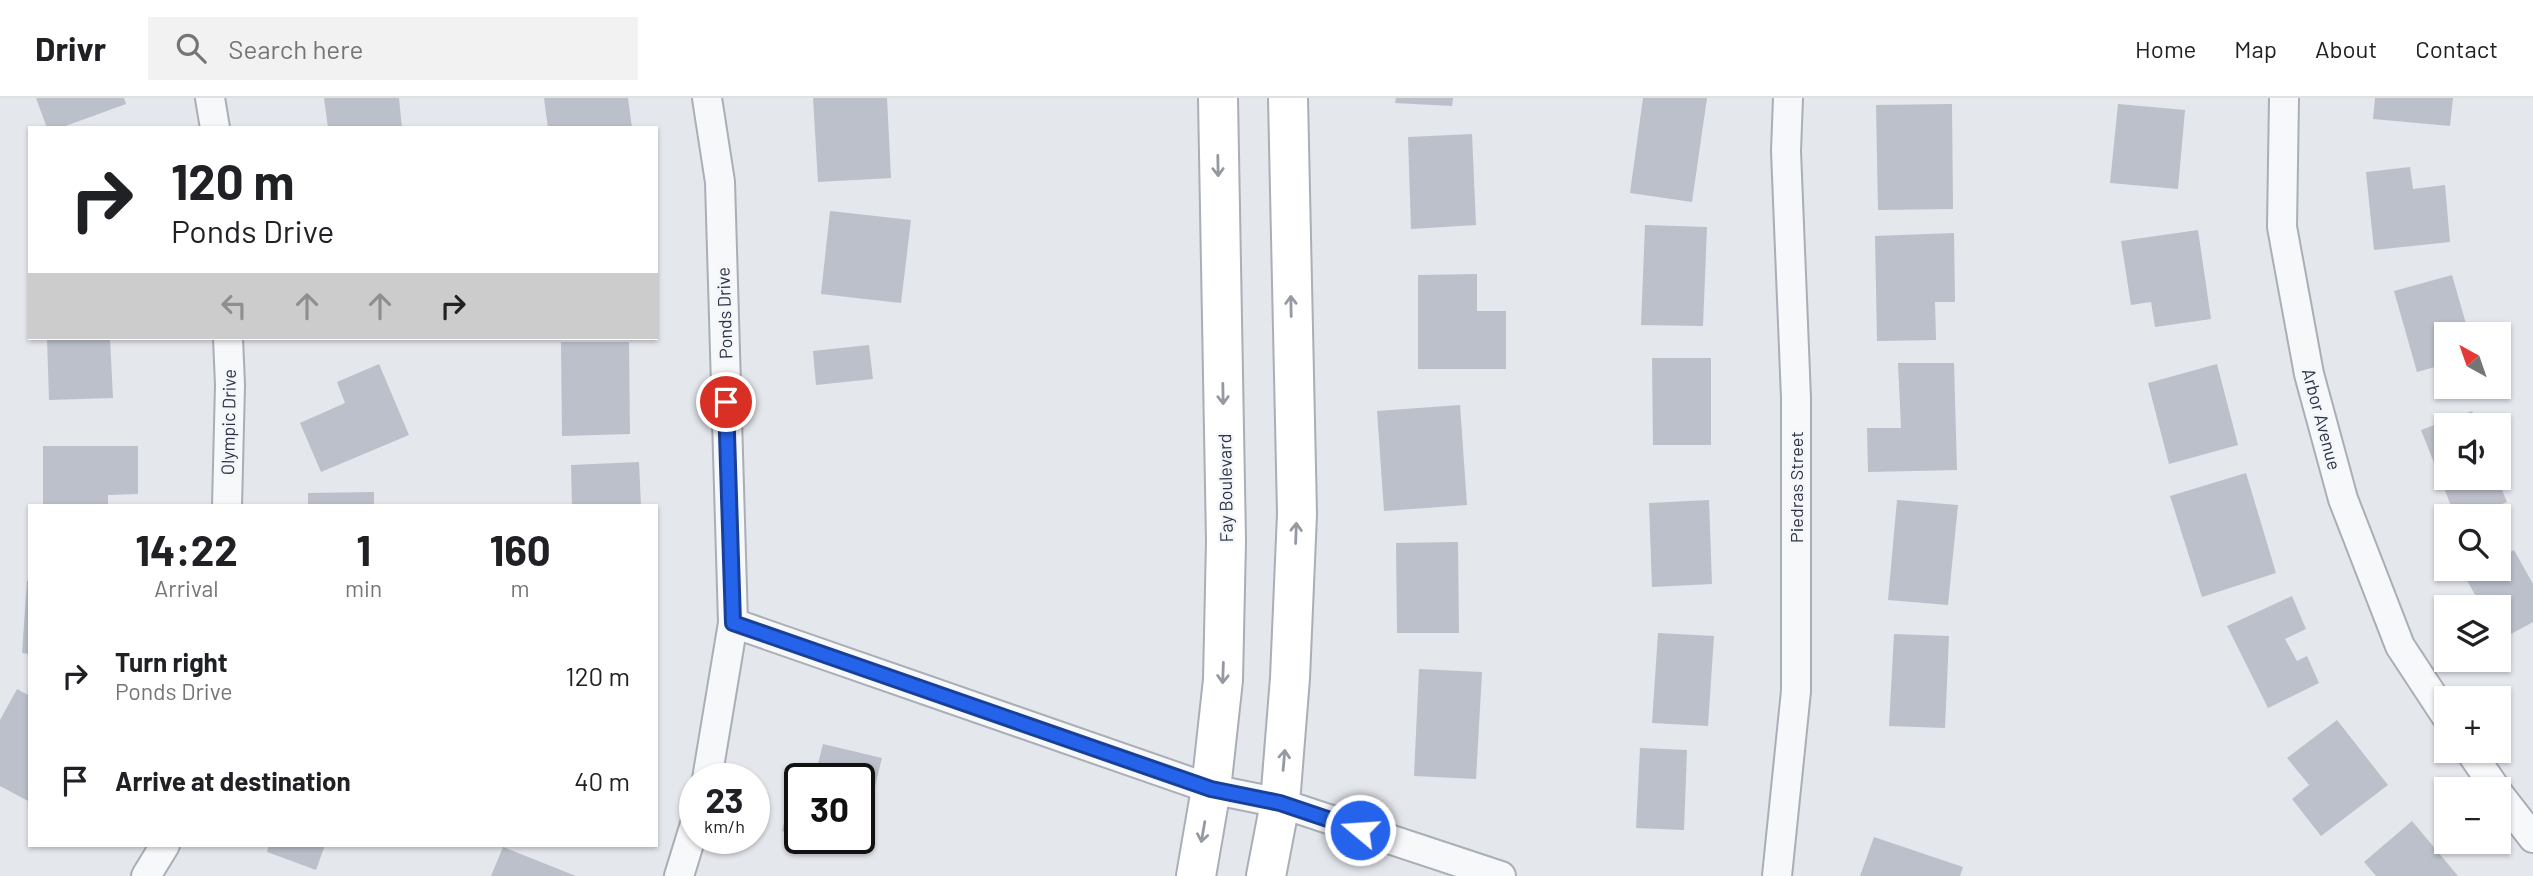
<!DOCTYPE html>
<meta charset="utf-8">
<style>
:root{--surface:#fff;--page:#f2f2f2;--text:#202124;--muted:#757577;--line:#e0e0e0}
body{margin:0;font-family:Barlow,sans-serif;background:var(--page);color:var(--text);height:100vh;display:flex;flex-direction:column;font-size:26px;white-space:nowrap}
*{box-sizing:border-box;margin:0}
p{font-size:23px;color:var(--muted)}
.icon{flex:none;width:38px;height:38px;fill:none;stroke:currentColor;stroke-width:2;stroke-linecap:round;stroke-linejoin:round}
.map{position:relative;flex:1;overflow:hidden}
.drawer{position:absolute;left:28px;top:406px;width:630px;height:343px;display:flex;flex-direction:column;background:var(--surface);border-radius:0px;box-shadow:0 2px 5px #0004}
.drawer>*{flex:none}
.banner{position:absolute;left:28px;top:28px;width:630px;height:214px;border-radius:0px;box-shadow:0 2px 5px #0004;background:#fff;color:var(--text);overflow:hidden}
.needle{width:46px;rotate:320deg}
.tools{position:absolute;left:2434px;top:224px;display:grid;gap:14px}
.tools a{display:grid;place-items:center;width:77px;height:77px;border-radius:0px;background:var(--surface);box-shadow:0 2px 5px #0004;font-size:35px}
.speed{position:absolute;left:679px;top:665px;display:flex;gap:14px;font-size:35px;font-weight:700;text-align:center}
.speed>*{display:grid;place-content:center;width:91px;height:91px;border-radius:50%;background:var(--surface);box-shadow:0 2px 5px #0004;line-height:1}
.speed small{font-size:18px;font-weight:400}
.speed .limit{border:4px solid #111;border-radius:10px;background:#fff;color:#111}
.pin{position:absolute;display:grid;place-items:center;width:60px;height:60px;color:#fff;margin:-30px;border:4px solid #fff;border-radius:50%;box-shadow:0 2px 7px #0007}
.me{position:absolute;width:77px;margin:-38px;rotate:288deg;stroke-linejoin:round;filter:drop-shadow(0 0 5px #0008)}
.turn{display:flex;align-items:center;gap:24px;height:147px;padding:0 28px;font-size:32px}
.turn .icon{width:91px;height:91px;stroke-width:2.5}
.turn b{display:block;font-size:49px;line-height:60px}
.lanes{display:flex;align-items:center;height:66px;padding:0 28px;background:#0003;justify-content:center;gap:35px;direction:ltr}
.lanes .off{opacity:.35}
.eta{display:flex;justify-content:space-evenly;align-items:center;height:119px;text-align:center}
.eta b{font-size:42px;font-weight:700;line-height:49px}
ul{padding:0;list-style:none}
li{display:flex;align-items:center;gap:21px;height:105px;padding:0 28px}
li div{flex:1}
li b{display:block;font-size:26px}
li em{font-style:normal}
header{display:flex;align-items:center;gap:42px;box-sizing:border-box;height:98px;padding:0 35px;background:var(--surface);border-bottom:2px solid var(--line)}
header strong{font-size:33px}
nav{display:flex;gap:38px;margin-inline-start:auto;font-size:24px}
.search{width:490px;height:63px;background:var(--page);display:flex;align-items:center;gap:18px;box-sizing:border-box;padding:0 24px;border-radius:0px;color:var(--muted);font-size:26px}
.map>svg:first-child{display:block}
.building{fill:#bbc0ca}
.lines{fill:none;stroke-linecap:round;stroke-linejoin:round}
.street-casing{stroke:#a9aeb7;stroke-width:32}
.secondary-casing{stroke:#a9aeb7;stroke-width:42}
.street{stroke:#f7f8fa;stroke-width:28}
.secondary{stroke:#fff;stroke-width:38}
.oneway{stroke:#959aa2}
.route-casing{stroke:#184099;stroke-width:18}
.route{stroke:#2563eb;stroke-width:12}
.labels{text-anchor:middle;dominant-baseline:central;stroke-width:5;stroke-linejoin:round;paint-order:stroke}
.street-label{font-size:18px;fill:#2b3445;stroke:#f4f6f9}
</style>
<header>
<strong>Drivr</strong>
<div class="search"><svg class="icon" aria-label="search" viewBox="0 0 24 24"><circle cx="10" cy="10" r="6"/><path d="M15 15l6 6"/></svg>Search here</div>
<nav><a>Home</a><a>Map</a><a>About</a><a>Contact</a></nav>
</header>
<div class="map">
<svg width="2533" height="778" viewBox="0 0 2533 778">
<rect width="100%" height="100%" fill="#e4e7ec"/>
<path class="building" d="M36 0H124L126 6 60 30H47Z
M324 0H399L402 30H328Z
M544 0H628L632 30H548Z
M813 0H887L891 80 818 84Z
M1396 0H1453L1452 8 1395 5Z
M1643 0H1707L1692 104 1630 95Z
M2375 0H2453L2450 28 2373 21Z
M1952 6 1953 111 1878 112 1876 7Z
M2118 6 2185 12 2178 91 2110 85Z
M1472 36 1476 127 1411 131 1408 39Z
M2410 69 2413 91 2445 87 2450 144 2374 152 2366 74Z
M830 113 911 122 901 205 821 196Z
M1645 127 1707 129 1703 228 1641 227Z
M2198 132 2211 221 2155 229 2151 204 2131 207 2121 143Z
M1954 135 1955 204H1935L1936 242 1877 243 1875 138Z
M1477 176V213H1506V271H1418V177Z
M2452 177 2469 236H2446V266L2417 274 2394 193Z
M47 240H110L113 300 49 302Z
M561 244H629L630 336 562 338Z
M869 247 873 281 816 287 813 253Z
M1652 260H1711V347H1653Z
M1898 265H1954L1957 372 1868 374 1867 330H1901Z
M379 266 409 337 321 374 300 325 345 305 337 284Z
M2217 266 2238 347 2169 366 2148 285Z
M1460 307 1467 407 1384 413 1377 313Z
M2472 313 2477 327H2446V380H2497L2507 404 2470 418H2455L2421 332Z
M43 348H138V396L108 397V408H43Z
M639 364 641 408H572L571 367Z
M2246 375 2276 475 2202 499 2170 398Z
M374 394V408H308V395Z
M1709 402 1712 486 1652 489 1649 405Z
M1897 402 1958 407 1948 507 1888 502Z
M1458 444 1459 535H1397L1396 445Z
M2514 452 2533 486V524L2500 542 2499 509H2482L2465 479 2480 471H2499V460Z
M27 483H30V556L22 555Z
M2292 498 2306 531 2285 541 2297 563 2307 558 2319 585 2268 610 2227 528Z
M1658 535 1714 538 1708 628 1652 625Z
M1894 536 1949 538 1945 630 1889 628Z
M1419 571 1482 574 1476 681 1414 678Z
M17 591 30 598V704L0 688V622Z
M2337 622 2388 687 2321 738 2292 701 2309 687 2287 660Z
M823 646 882 660 859 752 814 741 859 740V681H814Z
M1640 650 1687 652 1684 732 1636 730Z
M793 686 800 688V738L782 733Z
M2412 723 2458 778H2376L2364 764Z
M1874 739 1963 769 1960 778H1860Z
M269 747H325L316 772 267 754Z
M503 749 576 778H491Z"/>
<g class="lines">
<g class="street-casing">
<path id="street" d="M210 0 215 30
M2284 0 2282 129 2309 276 2343 401 2400 548 2446 618
M227 408 230 287 228 240
M733 525 1211 691 1280 705 1501 778
M2470 653 2496 691
M707 681 733 525 720 84 707 0
M2499 696 2533 740
M146 778 165 747
M679 778 695 726
M1777 778 1796 593V300L1786 53 1788 0"/>
</g>
<g class="secondary-casing">
<path id="secondary" d="M1196 778 1211 691 1223 582 1226 443 1218 0
M1266 778 1280 705 1290 580 1297 416 1288 0"/>
</g>
<use href="#street" class="street"/>
<use href="#secondary" class="secondary"/>
</g>
<defs><path id="oneway-shaft" d="M-6 0H5M1.5-3L5.5 0L1.5 3" fill="none" stroke-width="1.6" stroke-linecap="round" stroke-linejoin="round" transform="scale(1.75)"/></defs>
<g class="oneway">
<use href="#oneway-shaft" transform="translate(1218 68) rotate(89)"/>
<use href="#oneway-shaft" transform="translate(1291 208) rotate(-91)"/>
<use href="#oneway-shaft" transform="translate(1223 296) rotate(89)"/>
<use href="#oneway-shaft" transform="translate(1296 435) rotate(-88)"/>
<use href="#oneway-shaft" transform="translate(1223 575) rotate(92)"/>
<use href="#oneway-shaft" transform="translate(1284 662) rotate(-85)"/>
<use href="#oneway-shaft" transform="translate(1203 734) rotate(100)"/>
</g>
<g class="lines">
<g class="route-casing">
<path id="route" d="M726 304 733 525 1211 691 1280 705 1360 732"/>
</g>
<use href="#route" class="route"/>
</g>
<g class="labels">
<g class="street-label">
<text transform="translate(724 215) rotate(-92)">Ponds Drive</text>
<text transform="translate(2322 321) rotate(75)">Arbor Avenue</text>
<text transform="translate(228 324) rotate(-89)">Olympic Drive</text>
<text transform="translate(1796 389) rotate(-90)">Piedras Street</text>
<text transform="translate(1225 390) rotate(-91)">Fay Boulevard</text>
</g>
</g>
</svg>
<div class="tools">
<a><svg class="needle" viewBox="-14 -14 28 28"><path d="M0-13l5 13h-10z" fill="#e53935"/><path d="M0 13l5-13h-10z" fill="#757577"/></svg></a>
<a><svg class="icon" aria-label="sound" viewBox="0 0 24 24"><path d="M4 9h4l5-4v14l-5-4H4zM17 9q2 3 0 6"/></svg></a>
<a><svg class="icon" aria-label="search" viewBox="0 0 24 24"><circle cx="10" cy="10" r="6"/><path d="M15 15l6 6"/></svg></a>
<a><svg class="icon" aria-label="layers" viewBox="0 0 24 24"><path d="M12 4l9 5-9 5-9-5zM3 14l9 5 9-5"/></svg></a>
<a>+</a>
<a>−</a>
</div>
<div class="speed"><div>23<small>km/h</small></div><div class="limit">30</div></div>
<div class="pin" style="left:726px;top:304px;background:#d93025"><svg class="icon" aria-label="arrive" viewBox="0 0 24 24"><path d="M6 21V4h12l-3 4 3 4H6"/></svg></div>
<svg class="me" style="left:1360px;top:732px" viewBox="-20 -20 40 40"><circle r="17" fill="#2563eb" stroke="#fff" stroke-width="3"/><path d="M0-11L8 9 0 5-8 9z" fill="#fff"/></svg>
<div class="banner">
<div class="turn"><svg class="icon" aria-label="right" viewBox="0 0 24 24"><path d="M7 20v-9h11M14 6l5 5-5 5"/></svg><div><b>120 m</b>Ponds Drive</div></div>
<div class="lanes"><svg class="icon off" aria-label="left" viewBox="0 0 24 24"><path d="M17 20v-9H6M10 6l-5 5 5 5"/></svg><svg class="icon off" aria-label="ahead" viewBox="0 0 24 24"><path d="M12 20V5M6 11l6-6 6 6"/></svg><svg class="icon off" aria-label="ahead" viewBox="0 0 24 24"><path d="M12 20V5M6 11l6-6 6 6"/></svg><svg class="icon" aria-label="right" viewBox="0 0 24 24"><path d="M7 20v-9h11M14 6l5 5-5 5"/></svg></div>
</div>
<section class="drawer">
<div class="eta">
<div><b>14:22</b><p>Arrival</p></div>
<div><b>1</b><p>min</p></div>
<div><b>160</b><p>m</p></div>
</div>
<ul>
<li><svg class="icon" aria-label="right" viewBox="0 0 24 24"><path d="M7 20v-9h11M14 6l5 5-5 5"/></svg><div><b>Turn right</b><p>Ponds Drive</p></div><em>120 m</em></li>
<li><svg class="icon" aria-label="arrive" viewBox="0 0 24 24"><path d="M6 21V4h12l-3 4 3 4H6"/></svg><div><b>Arrive at destination</b></div><em>40 m</em></li>
</ul>
</section>
</div>
